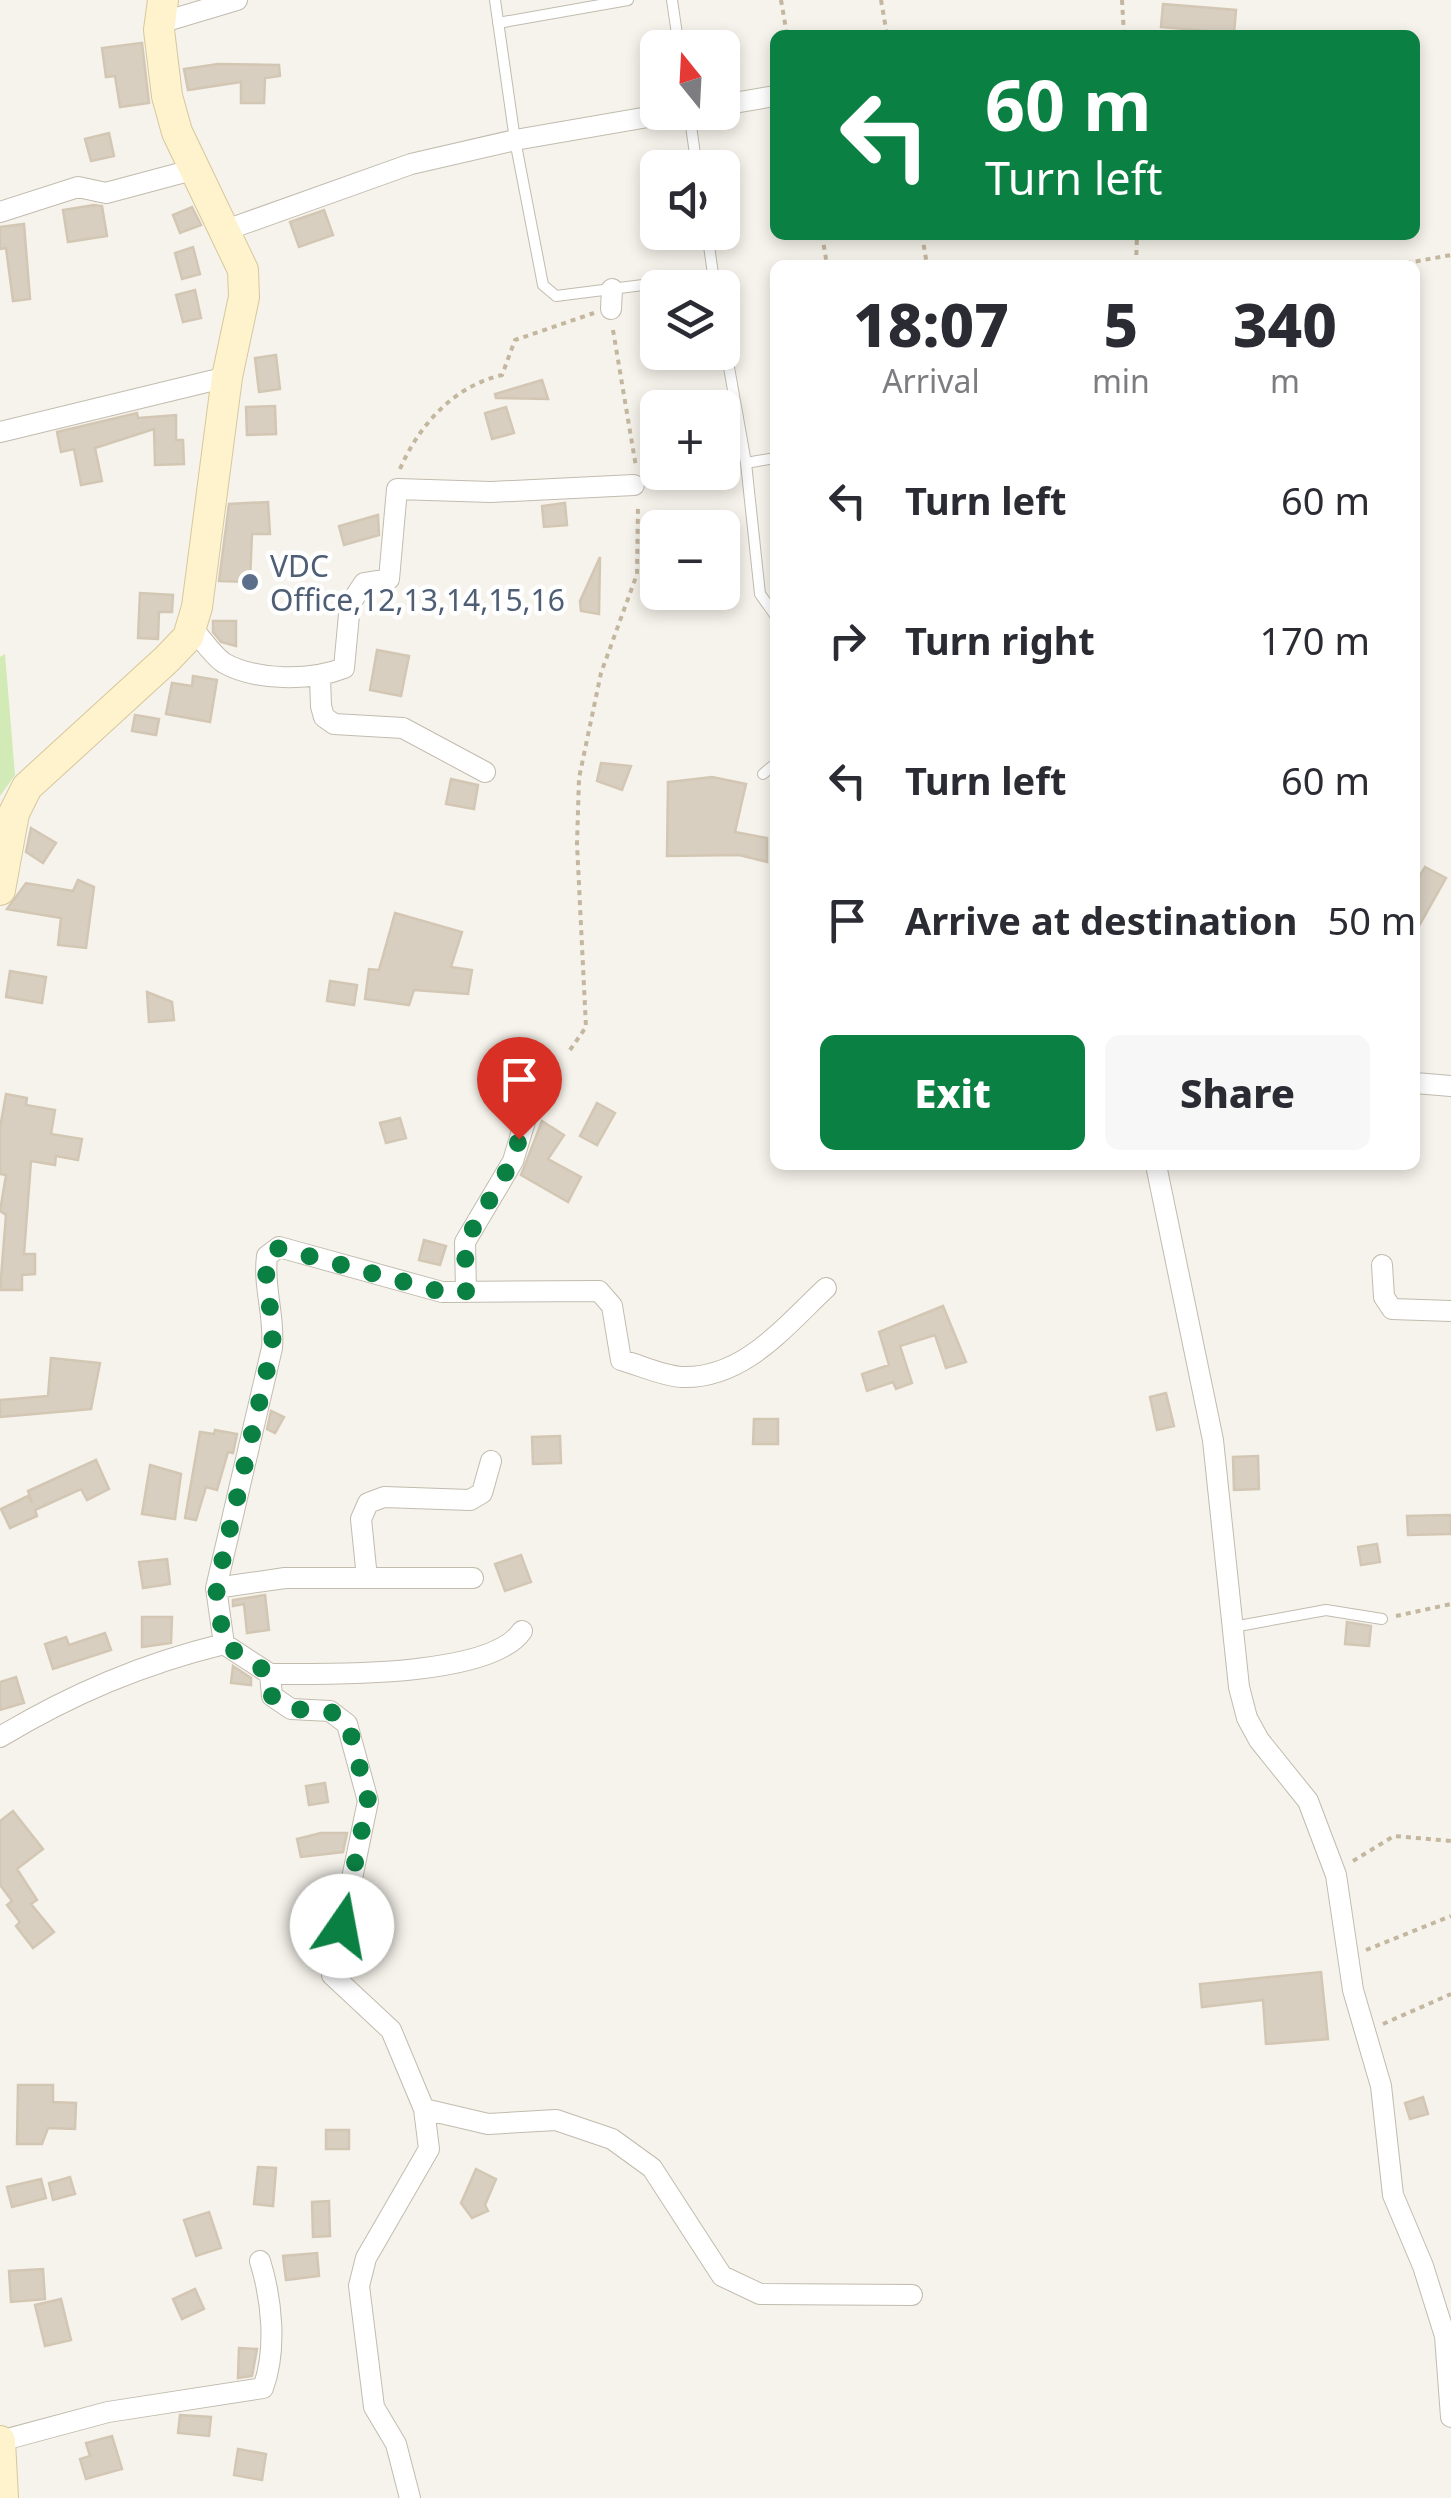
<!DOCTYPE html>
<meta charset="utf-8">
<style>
:root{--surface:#fff;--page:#f7f7f7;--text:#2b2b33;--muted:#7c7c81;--accent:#0b8043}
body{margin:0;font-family:"Noto Sans",sans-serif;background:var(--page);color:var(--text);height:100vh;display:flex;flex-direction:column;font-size:38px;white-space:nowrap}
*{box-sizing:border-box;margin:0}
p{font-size:32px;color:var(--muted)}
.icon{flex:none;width:55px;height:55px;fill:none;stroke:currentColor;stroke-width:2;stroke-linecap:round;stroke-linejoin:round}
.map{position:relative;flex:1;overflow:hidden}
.details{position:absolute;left:770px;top:260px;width:650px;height:910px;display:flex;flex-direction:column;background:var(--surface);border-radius:15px;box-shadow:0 5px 15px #0003}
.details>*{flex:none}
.top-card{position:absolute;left:770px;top:30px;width:650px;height:210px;border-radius:15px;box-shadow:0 5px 15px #0003;background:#0b8043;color:#fff;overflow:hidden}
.needle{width:65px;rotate:342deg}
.controls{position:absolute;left:640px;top:30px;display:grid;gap:20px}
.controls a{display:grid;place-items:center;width:100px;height:100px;border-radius:15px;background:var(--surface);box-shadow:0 5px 15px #0003;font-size:50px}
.pin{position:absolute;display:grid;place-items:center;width:85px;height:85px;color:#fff;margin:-102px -42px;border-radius:50% 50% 50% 0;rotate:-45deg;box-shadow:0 0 10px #0007}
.pin .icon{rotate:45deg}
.me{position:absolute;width:110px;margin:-55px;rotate:12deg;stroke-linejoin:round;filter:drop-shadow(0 0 8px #0008)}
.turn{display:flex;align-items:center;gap:35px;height:210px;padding:0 50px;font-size:45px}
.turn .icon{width:130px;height:130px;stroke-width:2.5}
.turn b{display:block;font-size:70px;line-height:85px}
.eta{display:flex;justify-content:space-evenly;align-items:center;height:170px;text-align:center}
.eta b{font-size:60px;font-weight:800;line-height:70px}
.button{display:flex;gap:20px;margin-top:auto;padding:20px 50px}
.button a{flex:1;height:115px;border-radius:15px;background:var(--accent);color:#fff;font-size:40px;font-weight:800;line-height:115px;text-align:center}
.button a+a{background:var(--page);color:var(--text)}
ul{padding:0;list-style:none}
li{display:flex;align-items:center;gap:30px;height:140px;padding:0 50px}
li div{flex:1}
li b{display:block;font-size:38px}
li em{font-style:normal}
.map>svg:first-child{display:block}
.green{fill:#d2eab5}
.building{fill:#d8cfc1;stroke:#d3c7b4;stroke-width:2.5}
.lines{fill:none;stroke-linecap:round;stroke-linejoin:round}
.service-casing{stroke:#c2bbae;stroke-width:12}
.minor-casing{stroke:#c2bbae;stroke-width:22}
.secondary-casing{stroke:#d6c79b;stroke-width:32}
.path{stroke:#c4b79f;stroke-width:4;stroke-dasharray:5 5;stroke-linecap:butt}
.service{stroke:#fff;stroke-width:10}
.minor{stroke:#fff;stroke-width:20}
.secondary{stroke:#fff3cd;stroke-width:30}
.route{stroke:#0b8043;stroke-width:18;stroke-dasharray:0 32.4}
.service-dot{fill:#5c6f8a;stroke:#fff;stroke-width:4}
.labels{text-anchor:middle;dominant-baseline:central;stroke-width:9;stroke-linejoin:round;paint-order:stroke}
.service-label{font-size:30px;fill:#4e5e75;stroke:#fff;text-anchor:start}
</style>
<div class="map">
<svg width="1451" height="2498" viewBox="0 0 1451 2498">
<rect width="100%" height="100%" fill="#f6f3ec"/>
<path class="green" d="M5 654 15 775 0 796V657Z"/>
<path class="building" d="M1163 4 1236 10 1234 33 1161 27Z
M142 43 149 103 120 107 115 76 106 77 102 48Z
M218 64 279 65 280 76 265 78 264 103H241V82L188 90 184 69Z
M109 133 114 156 91 161 85 139Z
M94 205 102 206 107 236 68 242 63 210Z
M192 207 201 225 180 233 173 215Z
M324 210 333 235 299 247 290 222Z
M24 224 30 299 13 301 6 248 0 249V227Z
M193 247 200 274 182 279 175 253Z
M195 290 201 318 183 322 176 295Z
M276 355 280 389 259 392 255 358Z
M542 380 548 399 496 398 495 394Z
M275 406 276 434 247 435 246 407Z
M506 407 514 433 492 439 485 413Z
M137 413 138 418 176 415V440H183L184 464 155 465 154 429 95 448 102 481 81 485 74 449 61 452 57 432Z
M268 502 270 534H252L250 582 219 581 229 504Z
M565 503 567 525 544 527 542 506Z
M378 515 379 535 344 545 339 526Z
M600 557 599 614 581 611 580 601Z
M140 593 173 595 172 612H159L158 639 138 638Z
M213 621H236V646L221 642 213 632Z
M377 650 409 656 401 696 370 690Z
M193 676 217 680 210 722 166 714 172 683 192 686Z
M135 715 159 719 156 735 132 731Z
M601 763 631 766 622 790 597 781Z
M712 777 746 784 735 832 767 838V862L739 855 667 856 668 782Z
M451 779 478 785 474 809 446 804Z
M31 828 56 843 43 863 26 852Z
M1425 867 1446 878 1415 933V884Z
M78 880 94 887 86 948 58 945 61 918 7 909 26 883 73 891Z
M395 913 462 932 451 967 472 970 468 994 414 990 409 1005 365 999 369 969 379 970Z
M10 971 46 977 42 1003 6 997Z
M330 981 357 985 354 1005 327 1001Z
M147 992 172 1002 174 1020 149 1022Z
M6 1094 27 1098 26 1105 55 1110 51 1134 82 1139 78 1160 56 1156 55 1165 31 1161 24 1254H35V1274L22 1275V1290H0L6 1215 0 1211 6 1175 0 1174V1128Z
M597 1103 615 1113 597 1145 580 1136Z
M400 1118 406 1138 386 1143 380 1123Z
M542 1121 564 1135 548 1159 581 1177 568 1202 521 1175Z
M424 1240 446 1246 440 1265 419 1260Z
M943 1306 966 1362 946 1368 935 1335 900 1346 912 1383 896 1389 893 1382 867 1391 862 1374 889 1365 879 1332Z
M51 1358 100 1363 91 1409 0 1417V1400L48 1396Z
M1166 1393 1174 1426 1157 1430 1150 1397Z
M271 1411 284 1417 275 1433 267 1429Z
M754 1419H778V1444H753Z
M215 1430 237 1434 233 1453 228 1452 217 1490 206 1487 196 1520 185 1518 200 1432 214 1434Z
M560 1436 561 1463 533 1464 532 1437Z
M1258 1456 1259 1489 1234 1490 1233 1457Z
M96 1460 109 1489 87 1500 81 1489 35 1510 37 1516 10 1528 1 1509 28 1496 32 1503 28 1491Z
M150 1465 181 1474 175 1519 142 1514Z
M1451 1515V1534L1408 1535 1407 1516Z
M1377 1544 1380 1562 1361 1565 1358 1547Z
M521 1555 531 1582 505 1591 495 1564Z
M167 1559 170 1584 143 1588 139 1562Z
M265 1595 269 1630 247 1633 244 1604 233 1606V1600Z
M142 1617H172L171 1643 142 1647Z
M1347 1622 1371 1626 1369 1646 1345 1644Z
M105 1633 111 1650 53 1669 45 1644 66 1637 69 1645Z
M233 1666 251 1678V1685L231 1683Z
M16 1677 24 1703 0 1710V1682Z
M325 1783 328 1802 309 1805 306 1786Z
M13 1811 43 1849 17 1869 37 1900 31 1904 54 1932 33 1948 16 1926 20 1922 7 1905 12 1901 0 1885V1821Z
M321 1833H347L343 1852 301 1857 297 1839Z
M1321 1972 1328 2039 1266 2044 1263 2000 1202 2007 1200 1984Z
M18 2085H53V2102L76 2103 75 2129 48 2128 42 2144H17Z
M1423 2097 1428 2114 1410 2119 1405 2103Z
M326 2130H349V2149H326Z
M258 2167 276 2168 273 2206 254 2204Z
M476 2169 496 2179 485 2205 488 2211 472 2218 461 2203Z
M70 2177 75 2194 53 2200 49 2183Z
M41 2179 46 2198 12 2207 7 2187Z
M329 2201 330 2236 313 2237 312 2202Z
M209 2212 221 2248 196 2256 184 2220Z
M317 2253 319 2276 286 2280 283 2256Z
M43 2269 45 2299 11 2302 9 2271Z
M195 2289 204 2309 182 2319 173 2299Z
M61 2299 71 2340 45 2346 35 2305Z
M239 2348 257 2349 252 2376 238 2378Z
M180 2415 211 2417 209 2436 178 2433Z
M112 2436 122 2469 86 2479 80 2459 90 2456 86 2443Z
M238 2449 266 2454 262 2480 234 2475Z"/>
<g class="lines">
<g class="service-casing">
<path id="service" d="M495 0 515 140 543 285 556 296 714 276
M672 0 679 48
M498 23 628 0
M689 112 697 168
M707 232 715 288
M722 328 746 463 760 594 775 615
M746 463 775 458
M763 774 775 764
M1233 1627 1326 1610 1382 1619"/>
</g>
<g class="minor-casing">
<path id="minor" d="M160 23 237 0
M722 105 775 96
M0 212 78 187 106 193 192 170
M226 230 411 164 515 140 677 112
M611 309 612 289
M0 432 227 377
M191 627C201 637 212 655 224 663 256 681 311 681 344 668L350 604 364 583 389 579 397 489 491 492 634 485
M320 677 321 706 324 717 334 724 403 728 485 772
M1415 1083 1451 1086
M1156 1165 1213 1440 1239 1687 1247 1718 1259 1740 1308 1801 1336 1875 1353 1990 1381 2086 1393 2195 1423 2266 1445 2336 1451 2417
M1382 1265 1384 1297 1392 1309 1451 1311
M466 1291 465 1242 513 1161 526 1118
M367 1578 361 1519 368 1503 384 1497 470 1500 482 1493 491 1461
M216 1588 285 1578H473
M224 1644 216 1588 272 1348C275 1316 263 1287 267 1256L279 1247 442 1292 599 1291 612 1306 621 1360C640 1365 662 1376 682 1377 744 1379 785 1326 826 1288
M270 1674C327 1674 490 1678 522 1631
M0 1737C72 1694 142 1664 224 1644L270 1674 272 1696 291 1709 330 1711 347 1724 368 1801 332 1975 391 2030 424 2109 429 2149 366 2258 359 2286 374 2407 396 2444 410 2498
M424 2109 488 2124 556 2120 612 2139 652 2168 722 2276 760 2294 912 2295
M0 2441 108 2412 263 2388C277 2350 272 2300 260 2261"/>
</g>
<g class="secondary-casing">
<path id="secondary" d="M0 890 14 813 27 787 167 659 188 637 197 607 227 377 244 297 243 270 177 132 167 96 159 30 163 0
M0 2441 3 2498"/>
</g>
<path class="path" d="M781 0 787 35
M881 0 887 35
M1122 0 1124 35
M822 235 827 265
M922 235 927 265
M1136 265 1137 235
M1396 265 1451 255
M613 330 636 467
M400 469C419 425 454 386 502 375L515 340 594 313
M570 1050 586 1027 577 844 579 778 601 673 637 574 638 505
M1396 1616 1451 1604
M1353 1861 1394 1836 1451 1841
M1366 1950 1451 1916
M1383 2024 1451 1994"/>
<use href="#service" class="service"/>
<use href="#minor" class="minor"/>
<use href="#secondary" class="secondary"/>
</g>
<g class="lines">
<path class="route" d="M342 1926 368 1800 354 1746 348 1724 330 1711 291 1709 272 1696 270 1674 224 1644 216 1588 272 1348C275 1316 263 1287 267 1256L279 1248 442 1292H466L465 1242 513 1160 519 1139"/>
</g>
<circle class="service-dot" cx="250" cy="582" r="10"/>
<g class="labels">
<g class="service-label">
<text x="270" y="565">VDC<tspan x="270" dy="34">Office,12,13,14,15,16</tspan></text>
</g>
</g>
</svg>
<div class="controls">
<a><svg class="needle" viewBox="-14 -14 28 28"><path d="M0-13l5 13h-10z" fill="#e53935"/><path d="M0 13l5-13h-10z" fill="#7c7c81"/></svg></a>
<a><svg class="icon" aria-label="sound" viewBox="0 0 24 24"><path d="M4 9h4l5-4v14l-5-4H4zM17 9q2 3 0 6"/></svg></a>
<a><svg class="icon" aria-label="layers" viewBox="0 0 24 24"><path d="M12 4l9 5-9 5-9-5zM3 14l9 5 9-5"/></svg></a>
<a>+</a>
<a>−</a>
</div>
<div class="pin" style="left:519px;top:1139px;background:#d93025"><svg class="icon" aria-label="arrive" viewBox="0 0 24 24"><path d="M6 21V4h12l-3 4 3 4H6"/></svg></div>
<svg class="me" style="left:342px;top:1926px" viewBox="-20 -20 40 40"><circle r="19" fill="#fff"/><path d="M0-13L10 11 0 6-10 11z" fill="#0b8043"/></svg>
<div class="top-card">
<div class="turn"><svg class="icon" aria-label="left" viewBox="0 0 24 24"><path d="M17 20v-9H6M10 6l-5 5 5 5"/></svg><div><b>60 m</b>Turn left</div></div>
</div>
<section class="details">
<div class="eta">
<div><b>18:07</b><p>Arrival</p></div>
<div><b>5</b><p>min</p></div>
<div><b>340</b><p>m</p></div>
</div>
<ul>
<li><svg class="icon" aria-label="left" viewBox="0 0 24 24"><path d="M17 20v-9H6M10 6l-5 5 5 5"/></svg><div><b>Turn left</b></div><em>60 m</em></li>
<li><svg class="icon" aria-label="right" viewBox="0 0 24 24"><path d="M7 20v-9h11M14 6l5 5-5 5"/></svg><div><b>Turn right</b></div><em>170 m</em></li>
<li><svg class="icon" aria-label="left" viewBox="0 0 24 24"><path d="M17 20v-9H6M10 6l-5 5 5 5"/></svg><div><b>Turn left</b></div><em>60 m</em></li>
<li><svg class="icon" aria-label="arrive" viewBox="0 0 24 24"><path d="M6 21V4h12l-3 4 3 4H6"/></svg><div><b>Arrive at destination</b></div><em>50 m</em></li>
</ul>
<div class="button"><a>Exit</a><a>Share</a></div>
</section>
</div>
